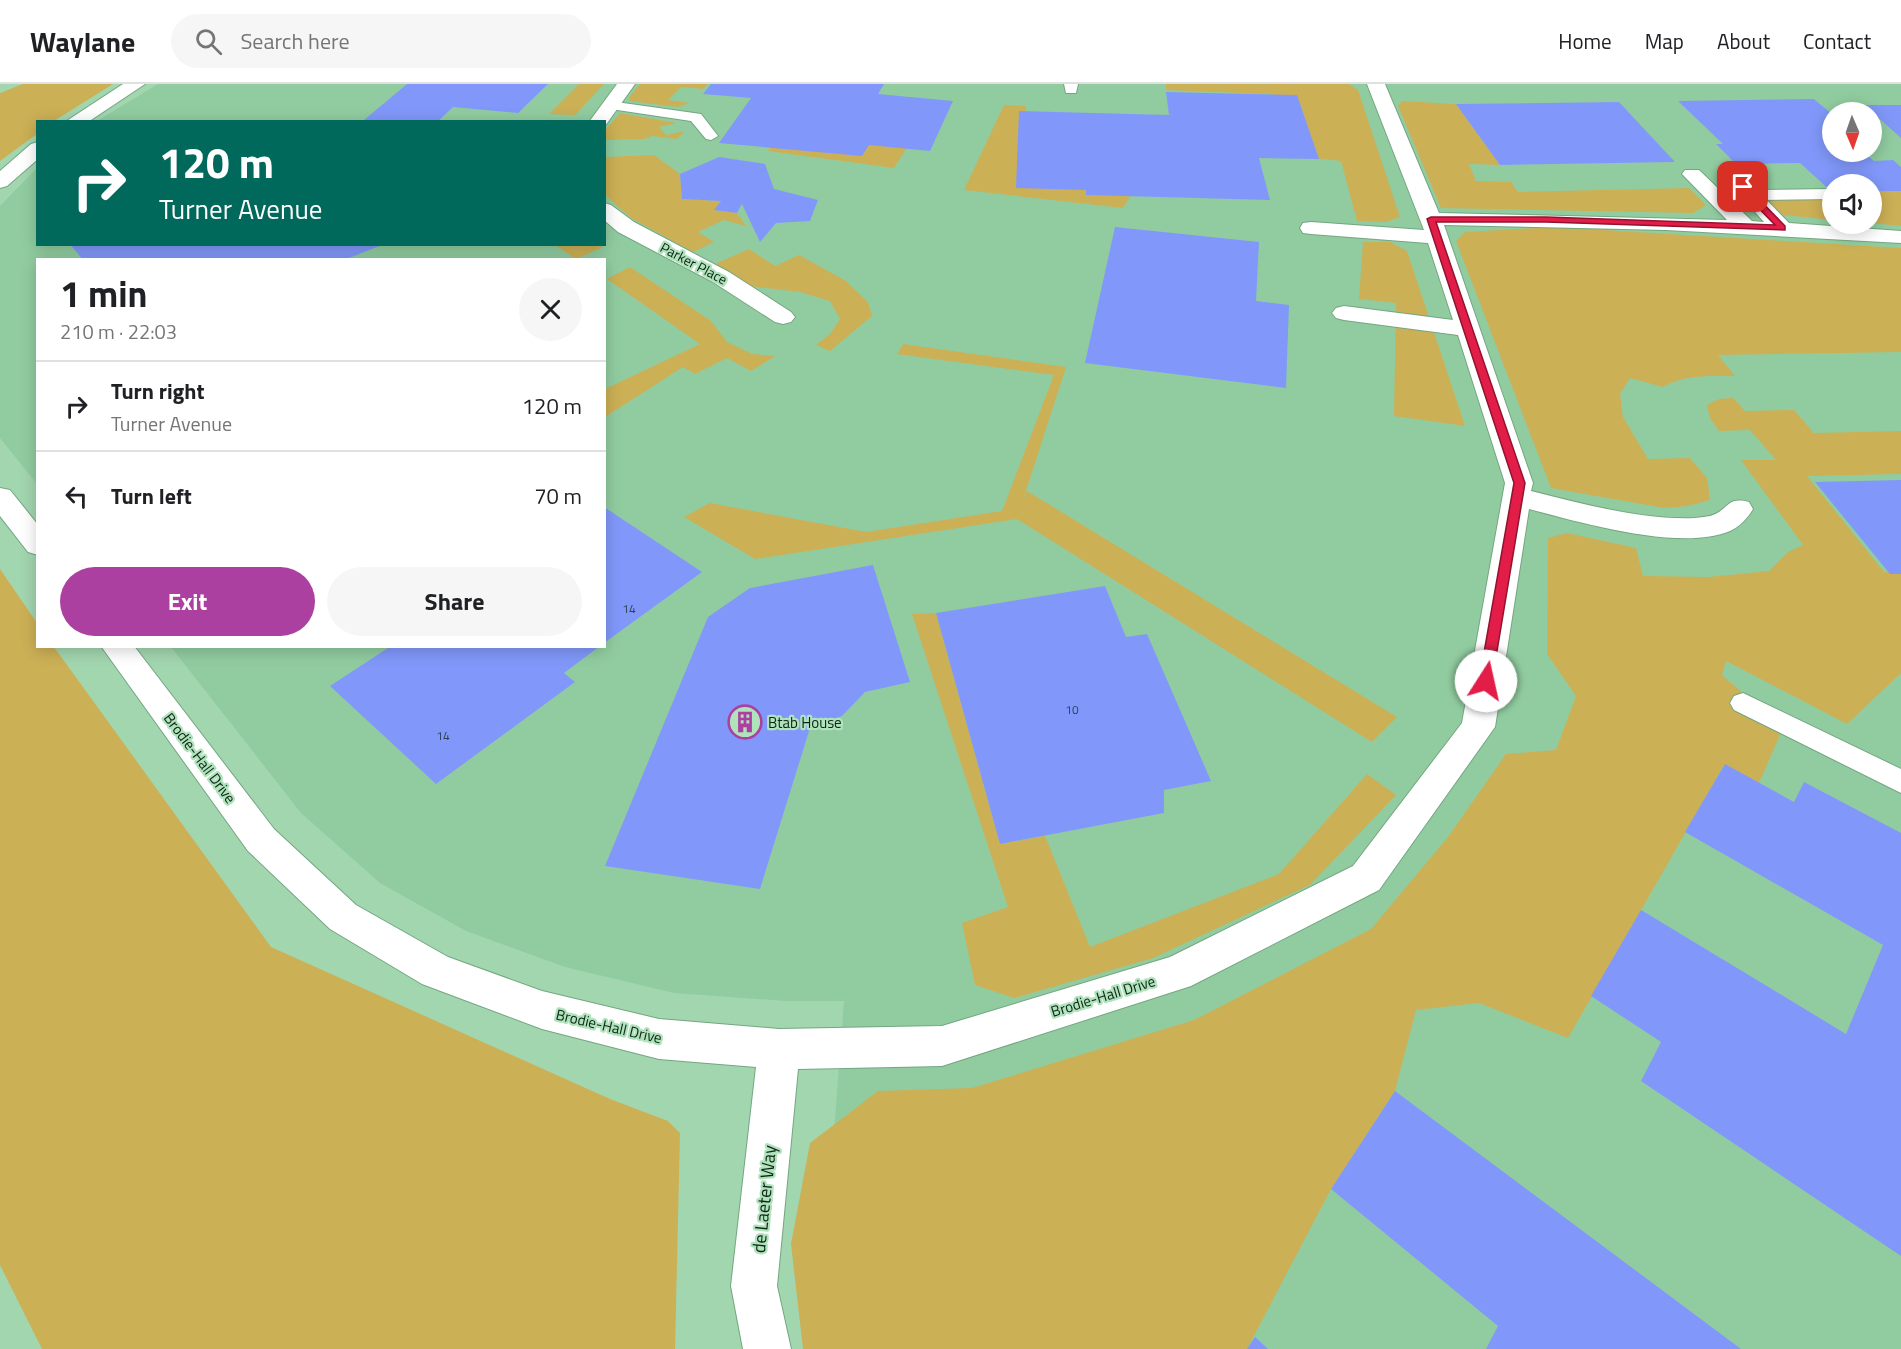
<!DOCTYPE html>
<meta charset="utf-8">
<style>
:root{--surface:#fff;--page:#f6f6f6;--text:#202124;--muted:#757577;--line:#e0e0e0;--accent:#ac40a0}
body{margin:0;font-family:"Titillium Web",sans-serif;background:var(--page);color:var(--text);height:100vh;display:flex;flex-direction:column;font-size:22px;white-space:nowrap}
*{box-sizing:border-box;margin:0}
p{font-size:20px;color:var(--muted)}
.icon{flex:none;width:33px;height:33px;fill:none;stroke:currentColor;stroke-width:2;stroke-linecap:round;stroke-linejoin:round}
.map{position:relative;flex:1;overflow:hidden}
.drawer{position:absolute;left:36px;top:174px;width:570px;height:390px;display:flex;flex-direction:column;background:var(--surface);border-radius:0px;box-shadow:0 3px 15px #0003}
.drawer>*{flex:none}
.top-card{position:absolute;left:36px;top:36px;width:570px;height:126px;border-radius:0px;box-shadow:0 3px 15px #0003;background:#00695c;color:#fff;overflow:hidden}
.needle{width:39px;rotate:178deg}
.controls{position:absolute;left:1822px;top:18px;display:grid;gap:12px}
.controls a{display:grid;place-items:center;width:60px;height:60px;border-radius:50%;background:var(--surface);box-shadow:0 3px 15px #0003;font-size:30px}
.pin{position:absolute;display:grid;place-items:center;width:51px;height:51px;color:#fff;margin:-26px;border-radius:12px;box-shadow:0 3px 9px #0006}
.me{position:absolute;width:66px;margin:-33px;rotate:10deg;stroke-linejoin:round;filter:drop-shadow(0 0 4px #0008)}
.turn{display:flex;align-items:center;gap:21px;height:126px;padding:0 24px;font-size:27px}
.turn .icon{width:78px;height:78px;stroke-width:2.5}
.turn b{display:block;font-size:42px;line-height:51px}
.round{display:grid;place-items:center;flex:none;width:63px;height:63px;border-radius:32px;background:var(--page)}
.overview{display:flex;align-items:center;justify-content:space-between;height:102px;padding:0 24px}
h1{font-size:36px;font-weight:700;line-height:45px}
.button{display:flex;gap:12px;margin-top:auto;padding:12px 24px}
.button a{flex:1;height:69px;border-radius:36px;background:var(--accent);color:#fff;font-size:24px;font-weight:700;line-height:69px;text-align:center}
.button a+a{background:var(--page);color:var(--text)}
ul{padding:0;list-style:none}
li{display:flex;align-items:center;gap:18px;height:90px;padding:0 24px;border-top:2px solid var(--line)}
li div{flex:1}
li b{display:block;font-size:22px}
li em{font-style:normal}
header{display:flex;align-items:center;gap:36px;box-sizing:border-box;height:84px;padding:0 30px;background:var(--surface);border-bottom:2px solid var(--line)}
header strong{font-size:28px}
nav{display:flex;gap:33px;margin-inline-start:auto;font-size:21px}
.search{width:420px;height:54px;background:var(--page);display:flex;align-items:center;gap:15px;box-sizing:border-box;padding:0 21px;border-radius:33px;color:var(--muted);font-size:22px}
.map>svg:first-child{display:block}
.built{fill:#91cca0;fill-rule:evenodd}
.green{fill:#ccb056}
.building{fill:#8198fa}
.lines{fill:none;stroke-linecap:round;stroke-linejoin:round}
.service-casing{stroke:#74a681;stroke-width:2}
.minor-casing{stroke:#74a681;stroke-width:2}
.service{fill:#fff;fill-rule:evenodd}
.minor{fill:#fff;fill-rule:evenodd}
.route{fill:#e11d48;stroke:#92132f;stroke-width:1.5}
.labels{text-anchor:middle;dominant-baseline:central;stroke-width:4.5;stroke-linejoin:round;paint-order:stroke}
.number-label{font-size:12px;fill:#2c414f}
.far-street-label{font-size:14px;fill:#102416;stroke:#afe3bc}
.poi-label{font-size:15px;fill:#102416;stroke:#afe3bc;text-anchor:start}
.street-label{font-size:15px;fill:#102416;stroke:#afe3bc}
.near-street-label{font-size:18px;fill:#102416;stroke:#afe3bc}
</style>
<header>
<strong>Waylane</strong>
<div class="search"><svg class="icon" aria-label="search" viewBox="0 0 24 24"><circle cx="10" cy="10" r="6"/><path d="M15 15l6 6"/></svg>Search here</div>
<nav><a>Home</a><a>Map</a><a>About</a><a>Contact</a></nav>
</header>
<div class="map">
<svg width="1901" height="1265" viewBox="0 0 1901 1265">
<rect width="100%" height="100%" fill="#a2d6af"/>
<path class="built" d="M158 0H1901V1265H841L823 1191 844 917H785L674 909 565 883 466 847 380 799 301 729 171 563 604 562V176H38L37 400 0 354V122L37 84 38 160H604V38L97 37ZM1833 28H1872V68H1833ZM1833 100H1872V140H1833Z"/>
<path class="green" d="M23 0H113L54 37 38 38 37 50 0 77V9Z
M579 0H604L575 31 549 30Z
M640 0H708L703 5 681 3 668 16 690 19 678 23 629 17V13Z
M1166 0H1349L1358 6 1400 133 1386 138 1357 137 1341 77 1314 74 1301 21 1270 10 1166 6Z
M1402 17 1456 20 1500 81 1469 80 1476 97 1511 98 1518 108 1689 104 1706 121 1693 129 1441 124 1398 22Z
M1004 21 1026 22 1024 94 1137 101 1123 124 964 106Z
M620 29 677 39 659 43 666 51 685 47 677 55 652 52 644 55 605 56V46Z
M864 53 910 59 894 84 768 67 778 55Z
M654 71 680 90 682 115 721 117 715 126 737 129 746 142 724 136 698 148 714 158 693 168 631 134 605 111V73Z
M1872 104H1901V142L1872 139Z
M1764 114H1833V136L1783 131Z
M1555 143 1901 164V268L1718 271 1735 292C1711 292 1684 290 1663 303L1630 294 1620 310 1623 333 1648 375 1690 374 1707 394 1710 416 1688 422 1664 424 1551 404 1456 157 1465 148Z
M1363 158H1390L1407 167 1465 342 1394 332 1396 219 1359 215Z
M600 161 603 163 576 175 555 161Z
M749 165 775 182 799 171 846 197 868 218 872 232 830 267 816 261 830 250 840 235 830 217 800 208 749 202 715 180Z
M630 183 711 237 727 258 752 270 775 272 751 287 727 274 695 290 683 283 605 333V305L700 260 607 195Z
M903 260 1066 283 1023 416 1027 407 1397 633 1372 658 1017 435 755 475 684 433 710 419 866 448 1002 427 1054 291 897 270Z
M1733 314 1745 327 1794 326 1814 349 1901 347V390L1807 392 1884 488H1901V589L1847 640 1726 577 1722 591 1783 644 1759 699 1724 681 1568 954 1479 919 1416 926 1395 1007 1331 1105 1247 1265H803L791 1160 810 1059 878 1007 972 1004 1194 936 1371 845 1448 753 1506 670 1556 666 1576 612 1547 570 1548 454 1567 449 1636 464 1643 492 1709 493 1769 487 1788 468 1803 461 1741 376H1776L1750 346 1719 347 1710 334 1707 321 1719 315Z
M0 485 37 539 38 562 54 563 271 863 610 1015 668 1037 680 1049 675 1265H42L0 1181Z
M936 529 1000 760 1045 752 1090 863 1279 790 1367 690 1396 711 1310 801 1153 874 1014 914 975 901 962 839 1008 823 912 530Z"/>
<path class="building" d="M407 0H548L518 29 453 23 437 38 364 36Z
M711 0H884L878 10 953 17 930 67 869 61 862 72 719 59 751 14 703 10Z
M1166 8 1297 11 1319 75 1259 74 1270 116 1086 111V106L1016 104 1019 27 1169 31Z
M1814 15 1833 31V68H1863L1874 77 1893 76 1901 83V107H1872V100H1833V109L1800 79 1736 80 1716 60H1723L1678 17Z
M1619 18 1675 78 1500 81 1456 20Z
M1861 21H1901V54L1872 28Z
M719 73 765 80 774 105 818 116 810 137 776 139 760 158 742 120 737 129 714 126 721 117 682 115 680 90Z
M1115 143 1259 158 1256 217 1289 221 1286 304 1085 279Z
M70 160H382V161L344 176H83Z
M1901 396V490H1890L1815 398Z
M604 423 702 488 604 559Z
M873 481 910 598 865 608 842 632 810 644 760 805 605 782 708 533 750 504Z
M1105 502 1126 553 1147 550 1211 697 1164 706V729L1000 760 936 529Z
M391 562H600L564 589 575 598 436 700 330 602Z
M1725 680 1794 718 1804 698 1901 749V1172L1641 997 1661 958 1591 912 1641 826 1846 950 1883 861 1685 748Z
M1395 1007 1741 1265H1486L1498 1242 1331 1105Z
M1255 1253 1268 1265H1247Z"/>
<g class="lines">
<g class="service-casing">
<path id="service" d="M1064 0H1078L1076 9H1066Z
M609 17 701 30 718 52 711 56 706 55 691 37 604 24 602 21Z
M1833 105V115L1751 116 1743 111 1751 106Z
M1743 609 1901 685V709L1734 626 1730 619 1734 612Z"/>
</g>
<g class="minor-casing">
<path id="minor" d="M123 0H145L88 38H65Z
M617 0H635L605 42 604 38H589Z
M1367 0H1385L1439 129 1727 136 1682 90 1685 86H1699L1752 137 1764 138 1736 107 1733 103 1736 99H1750L1789 139 1901 147V159L1666 146 1444 141 1533 399 1531 407C1584 420 1640 436 1695 434 1700 433 1708 433 1713 431 1729 425 1727 412 1749 418L1753 425C1748 434 1739 443 1730 447 1681 468 1579 438 1529 425L1495 643 1379 806 1191 902 942 982 798 985 777 1202 791 1265H743L731 1202 756 983 659 975 542 945 422 900 330 845 248 767 101 562H134L274 745 356 821 448 873 542 907 659 935 779 945 942 942 1170 873 1353 782 1462 639 1505 399 1458 251 1344 236 1336 234 1332 229 1336 224 1344 222 1453 236 1428 159 1311 150 1303 149 1300 144 1303 139 1311 138 1424 146Z
M38 58V75L7 102 0 104V87L31 60Z
M604 119 611 121 634 138 729 188 791 228 795 233 791 238 783 240 775 238 713 198 618 148 604 136Z
M0 404 10 406 38 441V471L28 468 0 432Z"/>
</g>
<use href="#service" class="service"/>
<use href="#minor" class="minor"/>
</g>
<path class="route" d="M1740 102H1746L1785 142V146L1546 138H1436L1525 399 1492 597 1490 601H1481L1479 597 1514 399 1427 135 1431 133H1546L1775 141 1740 105Z"/>
<defs>
<g id="building-ring" transform="scale(1.725)"><circle r="9.5" fill="#afe3bc" stroke="#ac40a0" stroke-width="1.5"/><path d="M-4-6H4V6H1V3H-1V6H-4ZM-2.5-4.3h1.7v1.8h-1.7ZM.8-4.3h1.7v1.8H.8ZM-2.5-1h1.7V.8h-1.7ZM.8-1h1.7V.8H.8Z" fill="#ac40a0"/></g>
</defs>
<g fill-rule="evenodd">
<use href="#building-ring" x="745" y="638"/>
</g>
<g class="labels">
<g class="number-label">
<text x="629" y="524">14</text>
<text x="1072" y="625">10</text>
<text x="443" y="651">14</text>
</g>
<g class="far-street-label">
<text transform="translate(694 179) rotate(28)">Parker Place</text>
</g>
<g class="poi-label">
<text x="768" y="638">Btab House</text>
</g>
<g class="street-label">
<text transform="translate(200 674) rotate(53)">Brodie-Hall Drive</text>
<text transform="translate(1103 912) rotate(-17)">Brodie-Hall Drive</text>
<text transform="translate(609 942) rotate(13)">Brodie-Hall Drive</text>
</g>
<g class="near-street-label">
<text transform="translate(764 1115) rotate(-84)">de Laeter Way</text>
</g>
</g>
</svg>
<div class="controls">
<a><svg class="needle" viewBox="-14 -14 28 28"><path d="M0-13l5 13h-10z" fill="#e53935"/><path d="M0 13l5-13h-10z" fill="#757577"/></svg></a>
<a><svg class="icon" aria-label="sound" viewBox="0 0 24 24"><path d="M4 9h4l5-4v14l-5-4H4zM17 9q2 3 0 6"/></svg></a>
</div>
<div class="pin" style="left:1743px;top:103px;background:#d93025"><svg class="icon" aria-label="arrive" viewBox="0 0 24 24"><path d="M6 21V4h12l-3 4 3 4H6"/></svg></div>
<svg class="me" style="left:1486px;top:597px" viewBox="-20 -20 40 40"><circle r="19" fill="#fff"/><path d="M0-13L10 11 0 6-10 11z" fill="#e11d48"/></svg>
<div class="top-card">
<div class="turn"><svg class="icon" aria-label="right" viewBox="0 0 24 24"><path d="M7 20v-9h11M14 6l5 5-5 5"/></svg><div><b>120 m</b>Turner Avenue</div></div>
</div>
<section class="drawer">
<div class="overview"><div><h1>1 min</h1><p>210 m · 22:03</p></div><a class="round"><svg class="icon" aria-label="close" viewBox="0 0 24 24"><path d="M6 6l12 12M18 6L6 18"/></svg></a></div>
<ul>
<li><svg class="icon" aria-label="right" viewBox="0 0 24 24"><path d="M7 20v-9h11M14 6l5 5-5 5"/></svg><div><b>Turn right</b><p>Turner Avenue</p></div><em>120 m</em></li>
<li><svg class="icon" aria-label="left" viewBox="0 0 24 24"><path d="M17 20v-9H6M10 6l-5 5 5 5"/></svg><div><b>Turn left</b></div><em>70 m</em></li>
</ul>
<div class="button"><a>Exit</a><a>Share</a></div>
</section>
</div>
